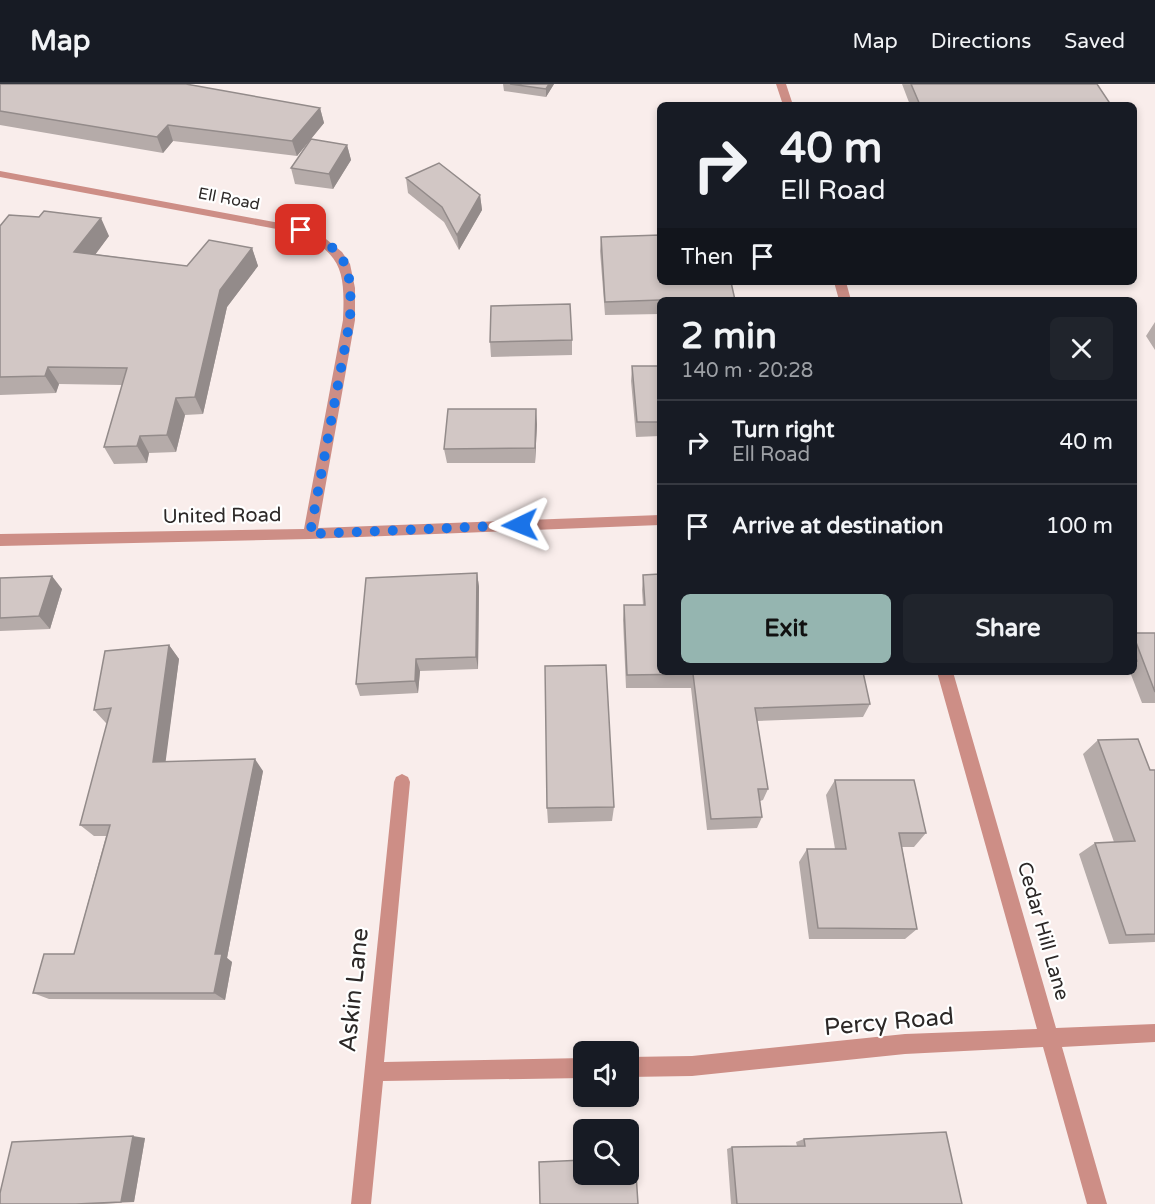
<!DOCTYPE html>
<meta charset="utf-8">
<style>
:root{--surface:#171b24;--page:#20242c;--text:#f1f3f6;--muted:#9ea1a6;--line:#363941;--accent:#95b5b0}
body{margin:0;font-family:"Varela Round",sans-serif;background:var(--page);color:var(--text);height:100vh;display:flex;flex-direction:column;font-size:22px;white-space:nowrap}
*{box-sizing:border-box;margin:0}
p{font-size:20px;color:var(--muted)}
.icon{flex:none;width:33px;height:33px;fill:none;stroke:currentColor;stroke-width:2;stroke-linecap:round;stroke-linejoin:round}
.map{position:relative;flex:1;overflow:hidden}
.drawer{position:absolute;left:657px;top:213px;width:480px;height:378px;display:flex;flex-direction:column;background:var(--surface);border-radius:9px;box-shadow:0 3px 9px #0003}
.drawer>*{flex:none}
.hud{position:absolute;left:657px;top:18px;width:480px;height:183px;border-radius:9px;box-shadow:0 3px 9px #0003;background:#171b24;color:var(--text);overflow:hidden}
.controls{position:absolute;left:573px;top:957px;display:grid;gap:12px}
.controls a{display:grid;place-items:center;width:66px;height:66px;border-radius:9px;background:var(--surface);box-shadow:0 3px 9px #0003;font-size:30px}
.pin{position:absolute;display:grid;place-items:center;width:51px;height:51px;color:#fff;margin:-26px;border-radius:12px;box-shadow:0 3px 9px #0006}
.me{position:absolute;width:66px;margin:-33px;rotate:268deg;stroke-linejoin:round;filter:drop-shadow(0 0 4px #0008)}
.turn{display:flex;align-items:center;gap:21px;height:126px;padding:0 24px;font-size:27px}
.turn .icon{width:78px;height:78px;stroke-width:2.5}
.turn b{display:block;font-size:42px;line-height:51px}
.then{display:flex;align-items:center;height:57px;padding:0 24px;background:#0003;gap:12px;font-size:22px}
.round{display:grid;place-items:center;flex:none;width:63px;height:63px;border-radius:9px;background:var(--page)}
.overview{display:flex;align-items:center;justify-content:space-between;height:102px;padding:0 24px}
h1{font-size:36px;font-weight:800;line-height:45px}
.cta{display:flex;gap:12px;margin-top:auto;padding:12px 24px}
.cta a{flex:1;height:69px;border-radius:9px;background:var(--accent);color:#111;font-size:24px;font-weight:800;line-height:69px;text-align:center}
.cta a+a{background:var(--page);color:var(--text)}
ul{padding:0;list-style:none}
li{display:flex;align-items:center;gap:18px;height:84px;padding:0 24px;border-top:2px solid var(--line)}
li div{flex:1}
li b{display:block;font-size:22px}
li em{font-style:normal}
header{display:flex;align-items:center;gap:36px;box-sizing:border-box;height:84px;padding:0 30px;background:var(--surface);border-bottom:2px solid var(--line)}
header strong{font-size:28px}
nav{display:flex;gap:33px;margin-inline-start:auto;font-size:21px}
.map>svg:first-child{display:block}
.lines{fill:none;stroke-linecap:round;stroke-linejoin:round}
.minor{fill:#cd8e86;fill-rule:evenodd}
.wall{fill:#b5aba9}
.shaded-wall{fill:#938b8a}
.building{fill:#d2c7c5;stroke:#938b8a;stroke-width:1.5}
.route{stroke:#1a73e8;stroke-width:10;stroke-dasharray:0 18}
.labels{text-anchor:middle;dominant-baseline:central;stroke-width:4.5;stroke-linejoin:round;paint-order:stroke}
.far-street-label{font-size:16px;fill:#2c2827;stroke:#fff}
.street-label{font-size:20px;fill:#2c2827;stroke:#fff}
.near-street-label{font-size:24px;fill:#2c2827;stroke:#fff}
</style>
<header>
<strong>Map</strong>
<nav><a>Map</a><a>Directions</a><a>Saved</a></nav>
</header>
<div class="map">
<svg width="1155" height="1120" viewBox="0 0 1155 1120">
<rect width="100%" height="100%" fill="#f9edeb"/>
<g class="lines">
<path class="minor" d="M776 0H786L793 21H783Z
M0 87 301 143 321 151 342 168 350 180 355 204V236L318 444 660 431V441L310 455 0 462V450L304 445 343 236C345 189 343 170 298 149L0 93Z
M834 198H846L851 216H839Z
M937 588H953L1056 944 1155 940V958L1062 963 1107 1120H1087L1043 963 905 970 692 992 628 993V973L692 972 905 950 1037 945Z
M402 690 408 693 410 698 384 978 584 974V994L383 997 371 1120H351L394 698 396 693Z"/>
</g>
<path class="wall" d="M0 0 320 24 324 39 297 72 173 57 163 69 0 41Z
M503 0H554L546 13 504 7Z
M902 0H1097L1111 21H910Z
M347 61 351 76 333 105 295 100 291 84Z
M406 94 480 111 482 126 459 166 444 138 408 109Z
M0 142 109 152 95 170 187 182 252 164 258 182 227 223 203 330 185 331 176 368 149 369 147 379 114 380 104 363 122 301 59 300 56 309 0 311Z
M601 153 660 216V230L605 231 600 167Z
M1155 238V266L1146 252Z
M572 256V271L491 273 490 258Z
M632 282H660V352L636 353 631 297Z
M537 340 535 379H447L444 365Z
M477 489 479 503 478 585 420 587 418 609 360 612 356 600Z
M643 491 660 588H863L870 620 863 633 757 637 768 705 763 716 760 717 762 733 757 744 707 746 691 604H626L623 536 624 521H643L642 506Z
M0 494 62 505 50 545 0 547Z
M1134 549H1155V619H1142L1130 588H1134Z
M169 561 179 575 165 677 263 687 227 874 232 878 225 916 49 915 33 909 74 870 106 752H94L80 741 108 639H106L94 626Z
M1093 588H1126L1125 589H1093Z
M1098 656 1150 686H1155V858L1109 860 1079 770 1095 759 1114 758 1083 670Z
M835 696 926 749 914 763H902L917 845 905 855H809L799 778 807 765H835L826 711Z
M614 723 612 737 548 739 547 724Z
M145 1054 134 1118 102 1120H0Z
M804 1055 962 1120H731L727 1065 732 1063 797 1062 796 1058Z"/>
<path class="shaded-wall" d="M549 0H554L546 13V5Z
M320 24 324 39 297 72 292 57Z
M168 41 173 57 163 69 157 53Z
M347 61 351 76 333 105 329 90Z
M480 111 482 126 459 166 457 151Z
M101 134 109 152 84 186 74 168Z
M252 164 258 182 227 223 203 330 195 313 220 206Z
M48 283 59 300 56 309 45 292Z
M176 314 185 331 176 368 167 351Z
M536 325 537 340 535 379V364Z
M140 352 149 369 147 379 137 362Z
M477 489 479 503 478 585 476 573Z
M52 492 62 505 50 545 39 532Z
M169 561 179 575 164 690 153 678Z
M416 575 420 587 418 609 415 597Z
M255 675 263 687 227 874 232 878 225 916 214 909 215 870Z
M133 1052 145 1054 134 1118H121Z"/>
<path class="building" d="M0 0H186L320 24 292 57 168 41 157 53 0 27Z
M510 0H549L546 5Z
M911 0H1097L1111 21H920Z
M311 55 347 61 329 90 291 84Z
M439 79 480 111 457 151 442 123 406 94Z
M44 127 101 134 74 168 187 182 209 156 252 164 220 206 195 313 176 314 167 351 140 352 137 362 104 363 127 284 48 283 45 292 0 293V142L9 131 39 133Z
M660 151V198H731L735 216H660L605 218 601 153Z
M570 220 572 256 490 258 491 222Z
M632 282H660V338H637Z
M448 325H536L535 364 444 365Z
M477 489 476 573 416 575 415 597 356 600 366 494Z
M660 490V588H863L870 620 755 624 768 705H758L762 733 711 735 693 590 627 591 624 521H645L643 491Z
M52 492 39 532 0 534V494Z
M1134 549H1155V608L1134 553Z
M169 561 153 678 255 675 215 870H222L214 909H33L44 870H74L110 741H80L111 624 94 626 105 567Z
M1134 568 1137 577H1134Z
M606 581 614 723 547 724 545 582Z
M1138 655 1150 686H1155V850L1126 851 1095 759 1135 757 1098 656Z
M835 696H914L926 749H899L917 845 818 844 807 765H846Z
M946 1048 962 1120H737L732 1063 805 1062 804 1055Z
M133 1052 121 1118 76 1120H0V1109L12 1058Z
M628 1074H635L638 1120H540L539 1078 584 1076V1090H628Z"/>
<g class="lines">
<path class="route" d="M301 146C350 166 352 186 350 236L310 450 520 441"/>
</g>
<g class="labels">
<g class="far-street-label">
<text transform="translate(229 115) rotate(11)">Ell Road</text>
</g>
<g class="street-label">
<text transform="translate(222 432) rotate(-1)">United Road</text>
<text transform="translate(1043 847) rotate(74)">Cedar Hill Lane</text>
</g>
<g class="near-street-label">
<text transform="translate(354 906) rotate(-84)">Askin Lane</text>
<text transform="translate(889 938) rotate(-5)">Percy Road</text>
</g>
</g>
</svg>
<div class="controls">
<a><svg class="icon" aria-label="sound" viewBox="0 0 24 24"><path d="M4 9h4l5-4v14l-5-4H4zM17 9q2 3 0 6"/></svg></a>
<a><svg class="icon" aria-label="search" viewBox="0 0 24 24"><circle cx="10" cy="10" r="6"/><path d="M15 15l6 6"/></svg></a>
</div>
<div class="pin" style="left:301px;top:146px;background:#d93025"><svg class="icon" aria-label="arrive" viewBox="0 0 24 24"><path d="M6 21V4h12l-3 4 3 4H6"/></svg></div>
<svg class="me" style="left:520px;top:441px" viewBox="-20 -20 40 40"><path d="M0-17L14 15 0 8-14 15z" fill="#1a73e8" stroke="#fff" stroke-width="4"/></svg>
<div class="hud">
<div class="turn"><svg class="icon" aria-label="right" viewBox="0 0 24 24"><path d="M7 20v-9h11M14 6l5 5-5 5"/></svg><div><b>40 m</b>Ell Road</div></div>
<div class="then">Then<svg class="icon" aria-label="arrive" viewBox="0 0 24 24"><path d="M6 21V4h12l-3 4 3 4H6"/></svg></div>
</div>
<section class="drawer">
<div class="overview"><div><h1>2 min</h1><p>140 m · 20:28</p></div><a class="round"><svg class="icon" aria-label="close" viewBox="0 0 24 24"><path d="M6 6l12 12M18 6L6 18"/></svg></a></div>
<ul>
<li><svg class="icon" aria-label="right" viewBox="0 0 24 24"><path d="M7 20v-9h11M14 6l5 5-5 5"/></svg><div><b>Turn right</b><p>Ell Road</p></div><em>40 m</em></li>
<li><svg class="icon" aria-label="arrive" viewBox="0 0 24 24"><path d="M6 21V4h12l-3 4 3 4H6"/></svg><div><b>Arrive at destination</b></div><em>100 m</em></li>
</ul>
<div class="cta"><a>Exit</a><a>Share</a></div>
</section>
</div>
